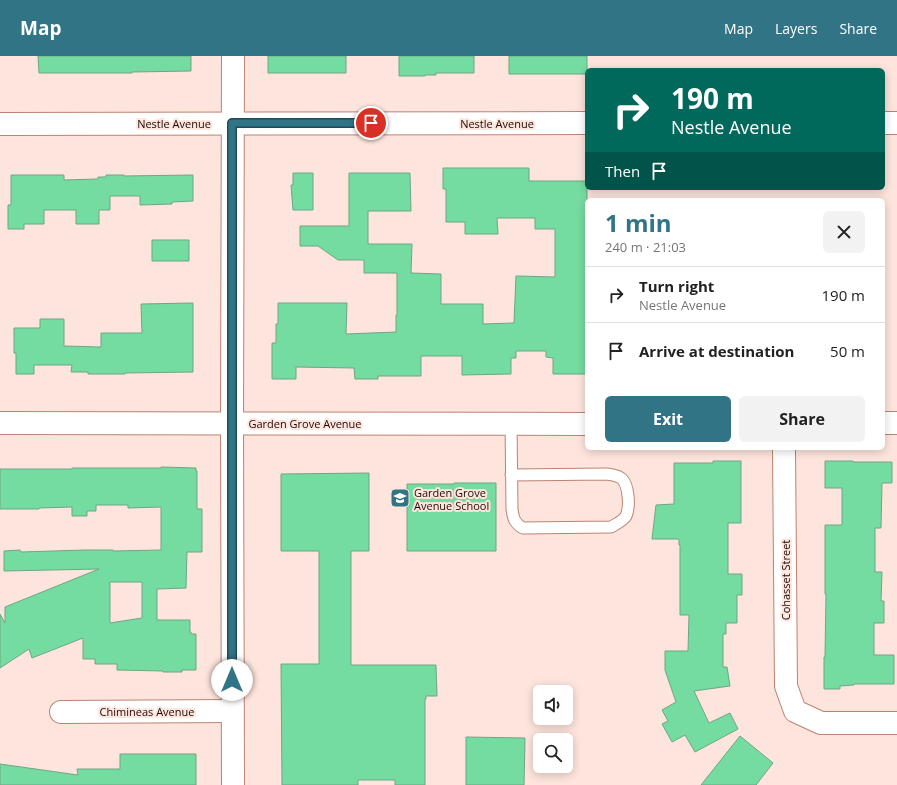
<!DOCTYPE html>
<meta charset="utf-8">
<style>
:root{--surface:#fff;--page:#f2f2f2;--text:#222;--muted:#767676;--line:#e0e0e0;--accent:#317485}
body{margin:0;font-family:"Open Sans",sans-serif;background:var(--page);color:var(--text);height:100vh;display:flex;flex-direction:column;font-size:15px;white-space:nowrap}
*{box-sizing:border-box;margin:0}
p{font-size:13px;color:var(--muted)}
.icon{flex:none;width:22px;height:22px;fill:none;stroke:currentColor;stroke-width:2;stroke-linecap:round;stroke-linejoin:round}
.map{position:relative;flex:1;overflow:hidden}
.sheet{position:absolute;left:585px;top:142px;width:300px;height:252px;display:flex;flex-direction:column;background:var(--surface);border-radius:6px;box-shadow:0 2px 10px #0003}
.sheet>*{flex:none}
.hud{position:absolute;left:585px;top:12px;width:300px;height:122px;border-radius:6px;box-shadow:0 2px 10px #0003;background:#00695c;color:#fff;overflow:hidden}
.fabs{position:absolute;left:533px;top:629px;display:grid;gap:8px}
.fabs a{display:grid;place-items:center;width:40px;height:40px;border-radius:6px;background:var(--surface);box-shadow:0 2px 10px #0003;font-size:20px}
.pin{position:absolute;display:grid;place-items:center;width:34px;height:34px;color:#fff;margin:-17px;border:2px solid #fff;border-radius:50%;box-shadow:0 1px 4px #0007}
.me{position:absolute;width:44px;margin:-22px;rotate:0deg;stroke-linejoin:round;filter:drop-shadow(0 0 3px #0008)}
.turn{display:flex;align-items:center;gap:14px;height:84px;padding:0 20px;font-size:18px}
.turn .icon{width:52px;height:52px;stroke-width:2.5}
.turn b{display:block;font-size:28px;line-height:34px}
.then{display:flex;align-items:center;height:38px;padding:0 20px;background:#0003;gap:8px;font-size:15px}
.round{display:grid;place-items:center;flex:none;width:42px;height:42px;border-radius:6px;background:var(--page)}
.summary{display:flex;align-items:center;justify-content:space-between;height:68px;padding:0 20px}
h1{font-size:24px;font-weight:700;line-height:30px;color:var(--accent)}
.action{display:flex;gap:8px;margin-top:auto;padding:8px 20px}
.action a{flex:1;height:46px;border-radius:6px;background:var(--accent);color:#fff;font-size:16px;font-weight:700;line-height:46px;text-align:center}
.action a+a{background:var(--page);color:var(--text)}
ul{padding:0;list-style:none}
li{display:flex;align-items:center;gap:12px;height:56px;padding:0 20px;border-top:1px solid var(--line)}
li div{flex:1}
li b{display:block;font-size:15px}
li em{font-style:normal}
header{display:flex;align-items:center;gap:24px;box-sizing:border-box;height:56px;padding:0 20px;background:var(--accent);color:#fff}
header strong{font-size:19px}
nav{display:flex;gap:22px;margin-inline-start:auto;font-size:14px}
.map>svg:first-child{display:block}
.building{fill:#75dca1;stroke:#6fa584;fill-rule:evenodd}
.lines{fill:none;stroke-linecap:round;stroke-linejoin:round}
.service-casing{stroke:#bc8372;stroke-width:13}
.minor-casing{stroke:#bc8372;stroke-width:24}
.tertiary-casing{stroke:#bc8372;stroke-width:24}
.service{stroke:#fff;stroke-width:11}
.minor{stroke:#fff;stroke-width:22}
.tertiary{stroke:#fff;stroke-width:22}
.route-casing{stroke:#204b56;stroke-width:10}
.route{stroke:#317485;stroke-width:7}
.labels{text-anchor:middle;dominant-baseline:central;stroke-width:4;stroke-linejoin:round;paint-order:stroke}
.street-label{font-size:11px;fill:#1e0a05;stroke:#fde4dc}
.poi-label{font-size:11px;fill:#1e0a05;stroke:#fde4dc;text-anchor:start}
</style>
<header>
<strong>Map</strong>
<nav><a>Map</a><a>Layers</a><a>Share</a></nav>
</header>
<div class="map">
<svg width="897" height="729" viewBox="0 0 897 729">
<rect width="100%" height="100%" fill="#fde4dc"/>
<path class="building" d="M38 0H191V15L132 16V17H39Z
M268 0H346V17H268Z
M399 0H474V17H436V19H425V20H399Z
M509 0H587V18H509Z
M443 112H529V125H587V318H553V302L546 301V295H516V302H511V318L462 319V300H421V320H378V323H355L354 312 296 311V323H272V287H276V268H278V247H347L346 278 396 276V259H397V217H364V204H338L318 190H300V170H349V117H410L411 155H368V188H412L411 217 441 218V248H483V268L514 267 516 220 555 221V173H535V162H497L498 178H465V166H446V133H443Z
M293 117H313V154H293L291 129H293Z
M11 119H64V124L98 123V121H106V119H124V120L193 119V145L172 146V148L140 149V140H110V154H99V168H76V154H44V168H24V173H8V149H11Z
M152 184H189V205H152Z
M193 247V316L125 317V318H88V316H71L72 309H34V318H16V297H14V272H40V263H64V290L101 291V277H142L141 248Z
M713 405H741V467H728V518H742V539H737V567H726V578H723V611H727L730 630 694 635 709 667 730 657 738 673 695 696 685 679 672 686 662 668 668 665 662 654 676 646 665 614V595H688L689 559H680V489H679V483H652L656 449 674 448V407H713Z
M825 405H853V406H892V427H882L881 472H875V516H882L881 545H884V567H874V599H894V628H854V629L840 630V633H824V601H825L826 538H825V469H842V432H825Z
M161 411 196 412V415H197V453H202V496H187L186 532 157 533V564H190V576H191V578H196V614H182V616H163V615L117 614V608H95V603H83V582L32 602 29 593 0 612V558L5 567V551L99 513 4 515V495L20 494 21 496 85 494H113V495L161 494V451L128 452V449H96V455H87V460H72V451L39 452V453H0V413H72V412H161ZM110 526H142V562L110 567Z
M369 417V495H351V609H436L437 640H426V643H425V729H395V724H358V729H282L281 608H319V495H281V418Z
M454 427H496V495H407V428H454Z
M740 680 773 707 756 729H701Z
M466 681 525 682 524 729H466Z
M120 698H196V729H0V708L78 719 77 713H120Z"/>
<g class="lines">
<g class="service-casing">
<path id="service" d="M511 368 512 453C513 462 515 468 523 472L611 471C616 468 623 465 626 460 630 451 629 430 622 423 618 419 613 419 607 418L511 419"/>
</g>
<g class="minor-casing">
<path id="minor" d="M883 67H897
M0 68 587 67
M0 367 587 368
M883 367H897
M784 392 786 630 795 655 821 667H897
M61 656 232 655"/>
</g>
<g class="tertiary-casing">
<path id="tertiary" d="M233 0 232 367 233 729"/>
</g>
<use href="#service" class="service"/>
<use href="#minor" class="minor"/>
<use href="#tertiary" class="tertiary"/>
</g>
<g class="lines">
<g class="route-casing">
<path id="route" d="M232 624V67H371"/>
</g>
<use href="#route" class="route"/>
</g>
<defs>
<g id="school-square" transform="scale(1)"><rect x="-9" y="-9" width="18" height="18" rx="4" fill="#317485" stroke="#fde4dc"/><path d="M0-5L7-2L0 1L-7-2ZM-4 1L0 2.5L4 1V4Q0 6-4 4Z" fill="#fff"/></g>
</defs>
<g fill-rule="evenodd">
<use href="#school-square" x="400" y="442"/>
</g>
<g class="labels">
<g class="street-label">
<text x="174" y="67">Nestle Avenue</text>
<text x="497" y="67">Nestle Avenue</text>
<text x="305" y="367">Garden Grove Avenue</text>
<text transform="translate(785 524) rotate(-90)">Cohasset Street</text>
<text x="147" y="655">Chimineas Avenue</text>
</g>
<g class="poi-label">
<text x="414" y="436">Garden Grove<tspan x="414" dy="13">Avenue School</tspan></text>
</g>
</g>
</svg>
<div class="fabs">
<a><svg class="icon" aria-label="sound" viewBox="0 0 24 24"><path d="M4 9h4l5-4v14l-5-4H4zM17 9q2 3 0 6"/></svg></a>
<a><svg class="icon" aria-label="search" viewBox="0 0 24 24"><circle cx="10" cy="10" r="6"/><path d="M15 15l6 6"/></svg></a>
</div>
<div class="pin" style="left:371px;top:67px;background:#d93025"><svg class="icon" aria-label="arrive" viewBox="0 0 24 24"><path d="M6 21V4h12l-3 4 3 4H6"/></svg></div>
<svg class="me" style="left:232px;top:624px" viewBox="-20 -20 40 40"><circle r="19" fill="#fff"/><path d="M0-13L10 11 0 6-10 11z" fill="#317485"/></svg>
<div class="hud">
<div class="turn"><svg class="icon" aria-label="right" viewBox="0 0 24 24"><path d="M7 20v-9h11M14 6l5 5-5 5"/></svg><div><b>190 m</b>Nestle Avenue</div></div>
<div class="then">Then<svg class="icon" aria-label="arrive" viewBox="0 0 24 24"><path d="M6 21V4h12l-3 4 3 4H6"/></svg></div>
</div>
<section class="sheet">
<div class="summary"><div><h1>1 min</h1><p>240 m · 21:03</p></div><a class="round"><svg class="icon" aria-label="close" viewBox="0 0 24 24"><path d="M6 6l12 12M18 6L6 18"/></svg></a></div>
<ul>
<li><svg class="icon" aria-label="right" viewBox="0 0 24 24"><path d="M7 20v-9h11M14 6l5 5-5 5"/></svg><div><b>Turn right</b><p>Nestle Avenue</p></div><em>190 m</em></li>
<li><svg class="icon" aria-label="arrive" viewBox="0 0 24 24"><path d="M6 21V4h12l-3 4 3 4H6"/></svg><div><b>Arrive at destination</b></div><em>50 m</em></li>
</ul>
<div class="action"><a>Exit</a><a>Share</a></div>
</section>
</div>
